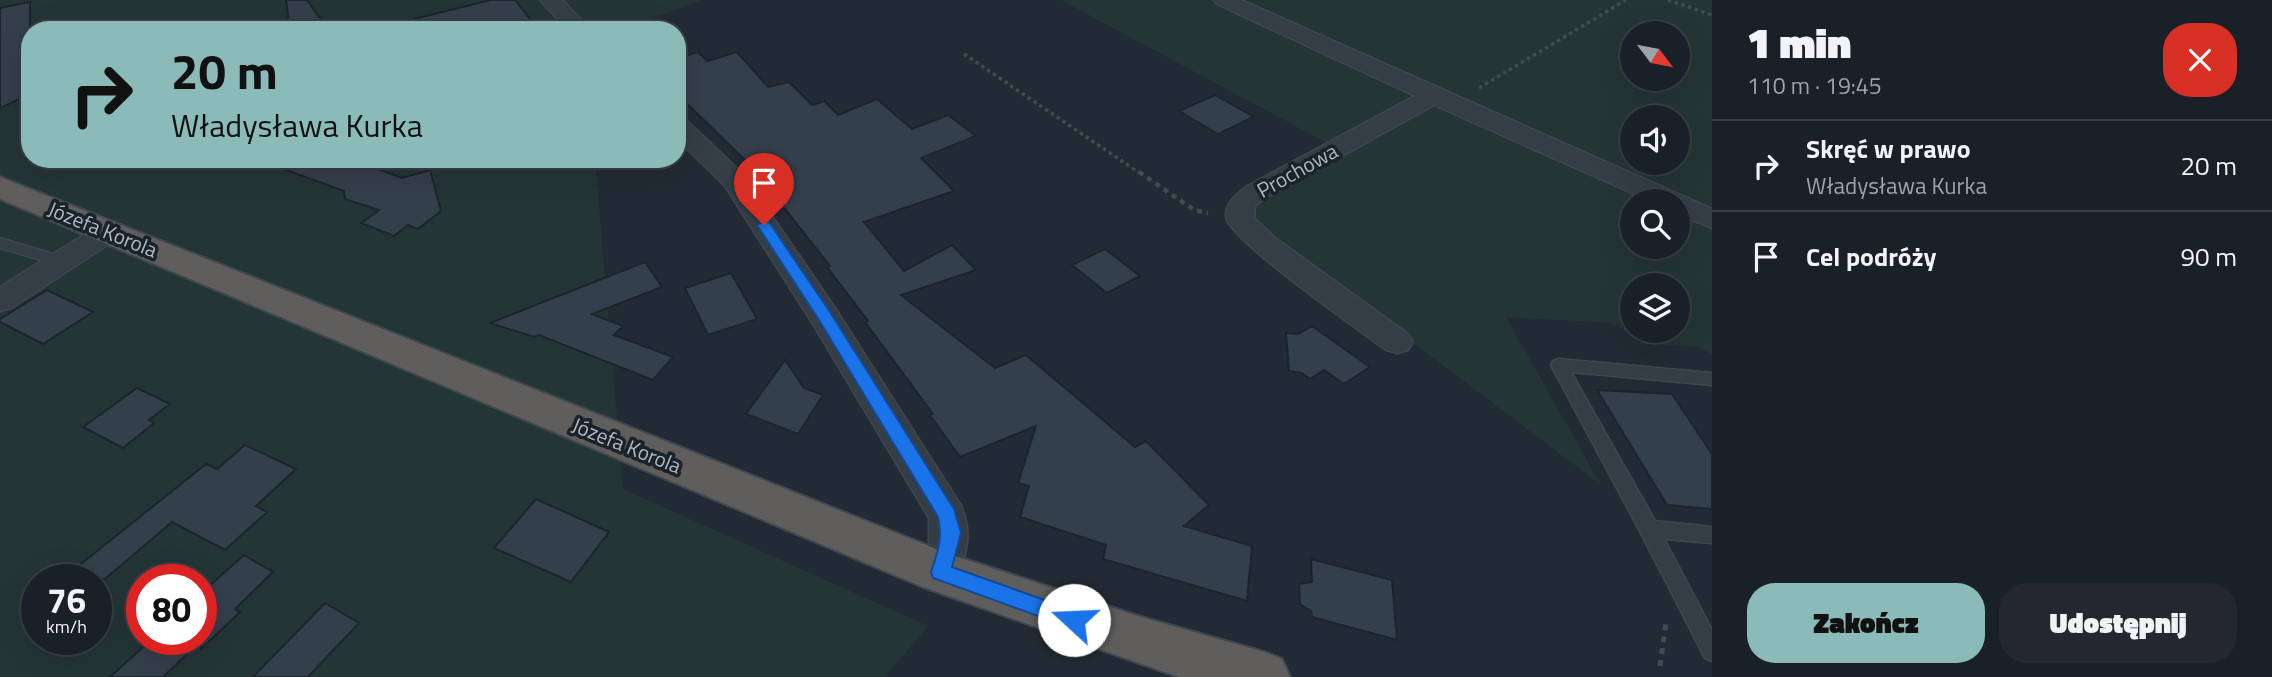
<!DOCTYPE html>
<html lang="pl">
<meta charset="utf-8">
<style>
:root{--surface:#1a2028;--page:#232830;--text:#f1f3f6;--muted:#9fa3a8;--line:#383e45;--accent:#8bbbb9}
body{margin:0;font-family:"Titillium Web",sans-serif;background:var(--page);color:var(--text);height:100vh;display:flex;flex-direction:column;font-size:26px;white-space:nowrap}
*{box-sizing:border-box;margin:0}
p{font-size:23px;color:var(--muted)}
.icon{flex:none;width:38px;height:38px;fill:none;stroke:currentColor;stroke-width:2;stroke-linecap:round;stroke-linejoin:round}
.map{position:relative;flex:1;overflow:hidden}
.panel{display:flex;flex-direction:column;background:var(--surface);width:560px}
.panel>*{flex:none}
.banner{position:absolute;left:21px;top:21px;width:665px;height:147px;border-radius:28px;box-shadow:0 7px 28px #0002,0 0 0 2px var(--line);background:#8bbbb9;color:#111;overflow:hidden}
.needle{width:46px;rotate:122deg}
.controls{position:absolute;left:1620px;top:21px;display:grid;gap:14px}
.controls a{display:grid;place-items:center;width:70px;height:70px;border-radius:50%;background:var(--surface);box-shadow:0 7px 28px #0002,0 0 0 2px var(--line);font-size:35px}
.speed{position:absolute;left:21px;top:564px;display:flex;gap:14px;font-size:35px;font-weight:700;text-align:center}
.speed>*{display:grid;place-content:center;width:91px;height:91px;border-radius:50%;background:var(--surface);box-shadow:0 7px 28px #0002,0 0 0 2px var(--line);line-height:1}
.speed small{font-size:18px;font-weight:400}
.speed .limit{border:10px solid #d22;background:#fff;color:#111}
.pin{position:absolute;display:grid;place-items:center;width:60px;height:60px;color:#fff;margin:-72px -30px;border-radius:50% 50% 50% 0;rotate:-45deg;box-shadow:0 0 7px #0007}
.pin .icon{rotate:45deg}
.me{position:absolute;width:77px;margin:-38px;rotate:290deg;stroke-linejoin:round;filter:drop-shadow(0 0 5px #0008)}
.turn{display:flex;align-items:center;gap:24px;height:147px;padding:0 35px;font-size:32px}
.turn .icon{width:91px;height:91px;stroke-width:2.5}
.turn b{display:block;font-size:49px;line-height:60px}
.round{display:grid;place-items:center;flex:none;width:74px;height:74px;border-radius:28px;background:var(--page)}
.head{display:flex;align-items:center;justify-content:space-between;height:119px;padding:0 35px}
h1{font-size:42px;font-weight:800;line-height:52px}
.cta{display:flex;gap:14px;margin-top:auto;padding:14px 35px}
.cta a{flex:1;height:80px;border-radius:28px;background:var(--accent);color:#111;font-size:28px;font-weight:800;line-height:80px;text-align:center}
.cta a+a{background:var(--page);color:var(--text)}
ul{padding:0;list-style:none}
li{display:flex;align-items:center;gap:21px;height:91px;padding:0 35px;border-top:2px solid var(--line)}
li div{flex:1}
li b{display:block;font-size:26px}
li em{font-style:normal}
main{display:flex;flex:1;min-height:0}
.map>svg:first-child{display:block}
.green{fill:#243536;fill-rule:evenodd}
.building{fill:#343f4c;stroke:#1c242c;stroke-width:2}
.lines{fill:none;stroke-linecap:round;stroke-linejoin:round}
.service-casing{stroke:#3e464f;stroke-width:3}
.minor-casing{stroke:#3e464f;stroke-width:3}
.trunk-casing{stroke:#3f4850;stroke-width:4}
.path-far2{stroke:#3c4e4f;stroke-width:3.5;stroke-dasharray:3.5 3.5;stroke-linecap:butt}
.path-far1{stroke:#3c4e4f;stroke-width:4.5;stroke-dasharray:5 5;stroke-linecap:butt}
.path{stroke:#3c4e4f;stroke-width:5;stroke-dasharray:6 6;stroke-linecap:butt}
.service{fill:#353d46;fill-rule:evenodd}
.minor{fill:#353d46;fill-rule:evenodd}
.trunk{fill:#5f5e5c;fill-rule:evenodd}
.route{fill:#1a73e8;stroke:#114b97;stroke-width:2}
.labels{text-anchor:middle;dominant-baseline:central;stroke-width:7;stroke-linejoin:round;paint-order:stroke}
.street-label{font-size:21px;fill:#afb8c2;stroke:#1a222a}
</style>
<main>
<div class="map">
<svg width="1712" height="677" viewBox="0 0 1712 677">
<rect width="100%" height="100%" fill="#222b35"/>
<path class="green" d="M0 0H701L623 30H30V159H595L623 489 928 626 885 677H0ZM37 579H96V639H37ZM142 579H201V639H142Z
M1061 0H1712V354L1698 347 1652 344 1611 323 1506 317 1601 485 1400 333 1302 263 1254 220 1256 202 1342 151ZM1633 33H1678V79H1633ZM1633 117H1678V163H1633ZM1633 201H1678V247H1633ZM1633 285H1678V331H1633Z"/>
<path class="building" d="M286 0H307L328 30H290Z
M491 0H515L539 30H415L414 19Z
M30 2V94L0 108V8Z
M698 52 707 61 737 52 768 87 789 82 812 105 824 101 838 115 877 99 912 129 948 115 976 136 921 158 954 191 864 222 904 271 952 245 976 270 901 295 995 368 1026 355 1135 447 1146 441 1209 505 1184 526 1252 546 1247 601 1103 559 1106 545 1020 517 1029 486 1018 483 1036 426 960 457 930 415 933 414 865 322 868 321 827 267 830 266 751 166 677 94V58Z
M1215 95 1254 117 1218 134 1179 111Z
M268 159H350L402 178 430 170 441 211 418 229 408 225 394 236 361 223 379 210 345 199 344 191 267 163Z
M1105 249 1140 276 1107 293 1072 265Z
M645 262 662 287 592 314 623 326 614 335 673 357 653 380 539 335 534 337 490 323Z
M731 273 757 319 708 335 685 288Z
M47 290 93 312 43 344 0 322V319Z
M1312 326 1370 367 1344 384 1324 370 1310 379 1302 373 1289 371 1286 333 1298 334Z
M785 360 804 388 823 395 798 434 746 414Z
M137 388 170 404 149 420 154 423 123 448 83 427Z
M1597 390 1672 394 1712 454V509L1667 505Z
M245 445 296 469 256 506 267 512 225 550 172 522 105 579H62L206 464 217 469Z
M536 499 609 532 571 582 494 548Z
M244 555 273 572 235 609 240 612 201 649V641L163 677H110L152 639H201V586L206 589Z
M1311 559 1392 580 1397 640 1312 617 1311 611 1300 604 1299 584 1312 582Z
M325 603 359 623 308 677H253Z"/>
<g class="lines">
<g class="service-casing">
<path id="service" d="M0 238 66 258 68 261 61 266 0 248Z
M1559 359 1712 373V385L1571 372 1655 521 1712 527V543L1664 539 1712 630V661L1705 658 1642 535 1551 365 1553 361Z"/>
</g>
<g class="minor-casing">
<path id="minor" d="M540 0H562L591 30H568Z
M1214 0H1241L1712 209V228L1678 214V201H1650L1434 105 1264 199 1255 206 1254 218 1275 238 1408 334 1413 342 1408 350 1397 353 1386 350C1361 331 1229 240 1226 217 1225 204 1236 194 1246 187L1415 96 1217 4Z
M677 118 686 120 744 175 835 308 960 504C974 532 966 558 954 584L940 589 926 584 920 572 929 544V518L813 324 725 186 677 139Z
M108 223 118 226 122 232 118 238 11 308 0 311V287L98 226Z"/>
</g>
<g class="trunk-casing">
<path id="trunk" d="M0 177 949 554 1141 617 1264 652 1282 659 1290 677H1179L923 587 0 199Z"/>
</g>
<path class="path-far2" d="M1668 0 1712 15
M964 54 1141 174
M1479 88 1626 0"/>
<path class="path-far1" d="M1139 172 1194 210 1208 213"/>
<path class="path" d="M1660 666 1666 623"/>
<use href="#service" class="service"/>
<use href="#minor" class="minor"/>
<use href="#trunk" class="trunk"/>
</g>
<path class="route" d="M764 221 769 222 830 312 954 509 961 533 952 567 1081 613 1084 620 1081 626 1074 629 933 578 931 572C938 552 943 538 938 517L819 320 757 225Z"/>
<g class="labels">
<g class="street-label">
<text transform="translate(1297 170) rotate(-29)">Prochowa</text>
<text transform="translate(103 229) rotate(22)">Józefa Korola</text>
<text transform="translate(627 445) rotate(22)">Józefa Korola</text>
</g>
</g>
</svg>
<div class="controls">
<a><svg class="needle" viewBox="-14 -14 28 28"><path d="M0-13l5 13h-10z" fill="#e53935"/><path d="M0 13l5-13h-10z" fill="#9fa3a8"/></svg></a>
<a><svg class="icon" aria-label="sound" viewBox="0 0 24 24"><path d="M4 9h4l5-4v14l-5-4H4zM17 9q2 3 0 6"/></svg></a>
<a><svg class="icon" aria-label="search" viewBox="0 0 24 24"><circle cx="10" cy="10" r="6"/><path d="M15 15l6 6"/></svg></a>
<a><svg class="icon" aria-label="layers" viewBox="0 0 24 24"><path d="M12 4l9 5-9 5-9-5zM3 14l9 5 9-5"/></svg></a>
</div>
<div class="speed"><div>76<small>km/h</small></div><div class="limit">80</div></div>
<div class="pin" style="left:764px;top:225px;background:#d93025"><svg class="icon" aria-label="arrive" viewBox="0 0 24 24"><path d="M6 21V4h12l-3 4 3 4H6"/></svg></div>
<svg class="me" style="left:1074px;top:620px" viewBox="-20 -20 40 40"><circle r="19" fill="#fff"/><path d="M0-13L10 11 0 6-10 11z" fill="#1a73e8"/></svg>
<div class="banner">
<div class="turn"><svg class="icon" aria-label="right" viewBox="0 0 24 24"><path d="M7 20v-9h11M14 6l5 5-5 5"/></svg><div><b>20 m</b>Władysława Kurka</div></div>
</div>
</div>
<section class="panel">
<div class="head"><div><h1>1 min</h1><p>110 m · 19:45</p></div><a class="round" style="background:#d93025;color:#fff"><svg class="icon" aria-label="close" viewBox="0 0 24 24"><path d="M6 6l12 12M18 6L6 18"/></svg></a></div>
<ul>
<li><svg class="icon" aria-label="right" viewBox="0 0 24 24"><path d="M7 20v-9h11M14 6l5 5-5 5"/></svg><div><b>Skręć w prawo</b><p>Władysława Kurka</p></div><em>20 m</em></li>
<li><svg class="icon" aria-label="arrive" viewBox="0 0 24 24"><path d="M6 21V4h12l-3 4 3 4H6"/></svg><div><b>Cel podróży</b></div><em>90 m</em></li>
</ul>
<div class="cta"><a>Zakończ</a><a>Udostępnij</a></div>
</section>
</main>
